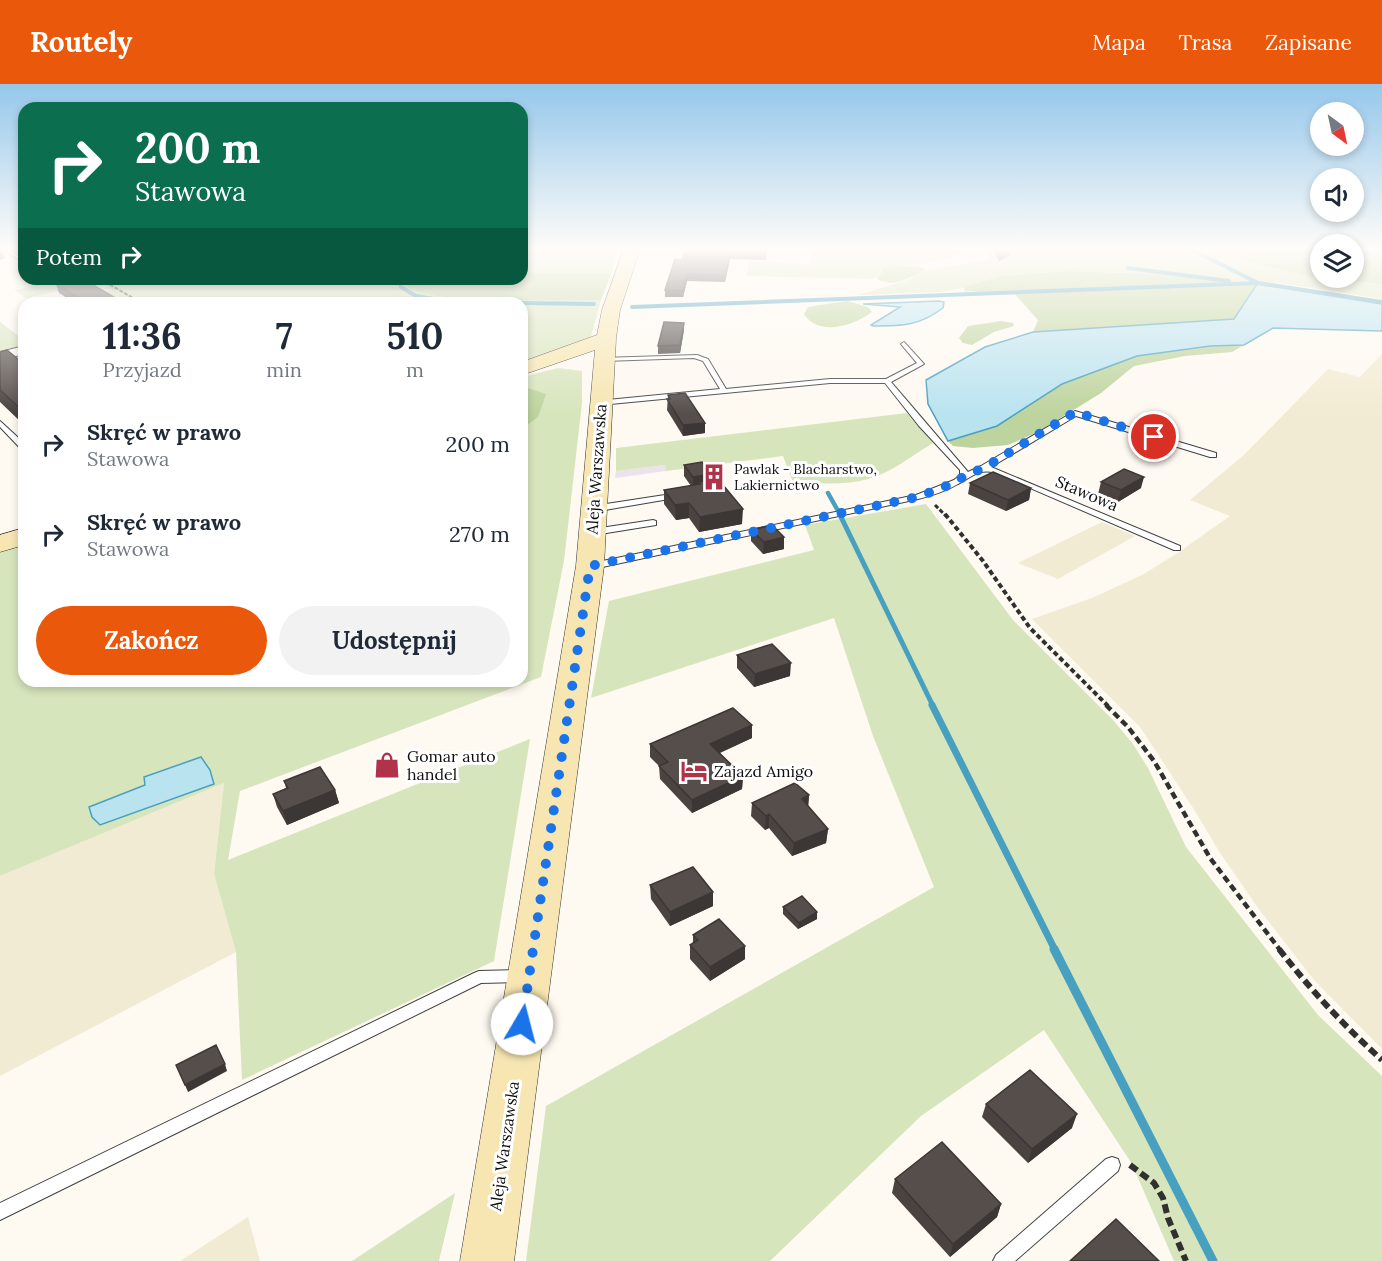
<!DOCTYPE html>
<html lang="pl">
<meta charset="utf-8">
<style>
:root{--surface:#fff;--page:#f2f2f3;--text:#1f2937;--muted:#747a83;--accent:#ea580c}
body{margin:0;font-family:Lora,serif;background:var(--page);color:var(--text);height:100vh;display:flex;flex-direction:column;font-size:22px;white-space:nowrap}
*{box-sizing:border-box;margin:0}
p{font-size:20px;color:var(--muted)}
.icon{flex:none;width:33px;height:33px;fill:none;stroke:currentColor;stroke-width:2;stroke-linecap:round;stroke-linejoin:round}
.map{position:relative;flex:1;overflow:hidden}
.drawer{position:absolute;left:18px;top:213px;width:510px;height:390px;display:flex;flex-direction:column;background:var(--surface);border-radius:18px;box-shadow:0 3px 9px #0003}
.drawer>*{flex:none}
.top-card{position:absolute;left:18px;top:18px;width:510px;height:183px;border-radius:18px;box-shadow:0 3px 9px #0003;background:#0b6e4f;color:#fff;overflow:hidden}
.needle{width:39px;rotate:147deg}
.controls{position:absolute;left:1310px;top:18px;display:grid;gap:12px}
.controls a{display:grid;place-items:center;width:54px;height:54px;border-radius:50%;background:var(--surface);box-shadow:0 3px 9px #0003;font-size:30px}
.pin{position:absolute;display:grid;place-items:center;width:51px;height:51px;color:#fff;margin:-26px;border:3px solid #fff;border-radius:50%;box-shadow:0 2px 6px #0007}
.me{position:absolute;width:66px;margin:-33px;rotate:8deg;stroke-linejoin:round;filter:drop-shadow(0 0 4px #0008)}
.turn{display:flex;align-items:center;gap:21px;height:126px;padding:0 18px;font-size:27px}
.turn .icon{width:78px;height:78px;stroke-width:2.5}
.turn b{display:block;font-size:42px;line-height:51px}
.then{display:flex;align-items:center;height:57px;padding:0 18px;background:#0003;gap:12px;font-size:22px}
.eta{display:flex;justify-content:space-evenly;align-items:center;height:102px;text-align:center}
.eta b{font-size:36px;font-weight:700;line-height:42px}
.button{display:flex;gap:12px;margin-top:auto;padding:12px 18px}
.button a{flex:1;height:69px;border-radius:36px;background:var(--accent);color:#fff;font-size:24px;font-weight:700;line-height:69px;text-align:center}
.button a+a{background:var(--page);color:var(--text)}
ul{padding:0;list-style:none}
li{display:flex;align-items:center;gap:18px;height:90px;padding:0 18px}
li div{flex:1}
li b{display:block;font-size:22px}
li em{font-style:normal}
header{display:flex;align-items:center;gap:36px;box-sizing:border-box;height:84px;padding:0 30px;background:var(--accent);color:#fff}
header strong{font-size:28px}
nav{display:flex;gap:33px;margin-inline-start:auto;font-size:21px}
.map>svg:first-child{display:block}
.industrial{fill:#eae3ec}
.farmland{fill:#f2ebd3}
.green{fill:#d7e5bd}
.forest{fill:#bed49e}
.water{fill:#bae3f0;stroke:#48a0c0;stroke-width:1.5}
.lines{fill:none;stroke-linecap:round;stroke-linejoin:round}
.stream-far4{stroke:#48a0c0;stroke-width:4}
.stream-far3{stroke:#48a0c0;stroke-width:4.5}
.stream-far2{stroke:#48a0c0;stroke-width:5}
.stream-far1{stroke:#48a0c0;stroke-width:7}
.stream{stroke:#48a0c0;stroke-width:9}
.lane-casing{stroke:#414141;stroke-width:2}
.street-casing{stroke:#414141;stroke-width:2}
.secondary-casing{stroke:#303030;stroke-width:1}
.path-far4{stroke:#303030;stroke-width:2;stroke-dasharray:4 1.5;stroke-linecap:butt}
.path-far3{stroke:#303030;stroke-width:3;stroke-dasharray:4.5 2;stroke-linecap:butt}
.path-far2{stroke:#303030;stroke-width:4;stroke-dasharray:5 3;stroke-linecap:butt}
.path-far1{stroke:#303030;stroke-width:4.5;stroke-dasharray:7 4;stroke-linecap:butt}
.path{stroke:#303030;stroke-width:6;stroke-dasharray:9 4.5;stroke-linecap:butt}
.lane{fill:#fff;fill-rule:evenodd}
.street{fill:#fff;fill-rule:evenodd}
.secondary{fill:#f7e6b2;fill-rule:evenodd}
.wall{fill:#4a4340}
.shaded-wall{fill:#3c3734}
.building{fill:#564e4b;stroke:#3c3734;stroke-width:1.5}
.route{stroke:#1a73e8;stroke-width:10;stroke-dasharray:0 18}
.labels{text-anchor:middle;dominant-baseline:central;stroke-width:6;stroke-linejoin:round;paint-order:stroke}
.far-poi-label{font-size:14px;fill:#0e0e0e;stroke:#fff;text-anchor:start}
.street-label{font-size:16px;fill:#0e0e0e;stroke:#fff}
.poi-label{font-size:16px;fill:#0e0e0e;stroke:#fff;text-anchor:start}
</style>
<header>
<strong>Routely</strong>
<nav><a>Mapa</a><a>Trasa</a><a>Zapisane</a></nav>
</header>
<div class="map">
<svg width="1382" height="1177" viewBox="0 0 1382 1177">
<rect width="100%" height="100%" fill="#fef9f1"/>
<path class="industrial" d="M665 381 666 387 615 394 616 387Z"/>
<path class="farmland" d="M1382 270V965L1314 896 1258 824 1220 769 1195 727 1140 643 1032 535 1092 514 1144 490 1179 468 1230 432 1190 416 1244 371 1328 285 1360 293Z
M1102 438 1135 452 1058 495 1018 479Z
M224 699 214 790 236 868 0 992V792Z
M248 1133 260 1177H180Z"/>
<path class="green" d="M522 165H618L611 190 522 189Z
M813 165H950L953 173C929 179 905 182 880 187L879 191 873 195 746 192 749 178 810 180Z
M1013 165H1281L1261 169 1269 183 1317 194 1382 200V215L1279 199 1232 198 1157 190 1068 187 1001 192 958 205 941 208 858 211 905 197 926 186 988 176 990 173 986 169Z
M65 195H404C405 198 406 201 408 203 428 221 568 216 601 216L590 256 522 279V219H218L240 212 211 219H55L112 206 99 198 26 214 14 206Z
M0 238 24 256V265L0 271Z
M558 284 582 287V319L564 477 541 593 240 707 228 776 530 655 494 877 242 996 236 868 214 790 224 699 0 792V468L24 460V597H522V293Z
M907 329 933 359C913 371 891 389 868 395 843 402 818 399 793 398L783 372 666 387 665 381 616 387V364Z
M926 420 1013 536 1113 636 1133 660 1148 684 1186 763 1318 931 1382 992V1177H1174L1132 1080 1044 946 921 1032 770 1177H526L546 1022 934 803 873 652 834 534 591 614 609 517 814 466 805 441Z
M455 1109 439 1177H352Z"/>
<path class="forest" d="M1281 165H1320V194H1353V165H1382V200L1317 194 1251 179 1245 175 1246 172Z
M919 182 926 186C908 193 897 205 877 195L884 184Z
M1068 187 1157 190 1257 200 1234 235 1033 248 1038 236 1015 210 965 207 964 203 1001 192Z
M522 189 611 190 601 216C568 216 428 221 408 203 406 201 405 198 404 195H522Z
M847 217 868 223 872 228C853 242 819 253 804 230L808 223Z
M1001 237 1013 239 1014 242 994 248 972 261 963 259 959 254 968 242Z
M1244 261 1232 268 1185 272 1134 282 1101 309 1038 348 1008 361 973 364 953 362 948 357 997 342 1062 300 1137 272 1210 262Z
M525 303 546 310 538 333 522 345V304Z"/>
<path class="water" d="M1257 200 1382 220V247L1273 244 1244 261 1210 262 1137 272 1062 300 997 342 948 357 928 320 926 296 985 263 1033 248 1234 235Z
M939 217 944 218 943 224C919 242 902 242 873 242L871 241 900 223 863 220Z
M201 673 210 686 214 700 100 741 92 733 89 723 145 701 144 693Z"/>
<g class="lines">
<path class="stream-far4" d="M1191 165 1258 199
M1128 184 1229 197
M399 195 401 203 416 212 451 218 594 220
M632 223 1258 199 1382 218"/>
<path class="stream-far3" d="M828 409 837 425"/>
<path class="stream-far2" d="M841 433 933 622"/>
<path class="stream-far1" d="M932 621 1055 866"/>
<path class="stream" d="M1054 865 1213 1177"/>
<g class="lane-casing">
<path id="lane" d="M2 165H8L24 175V179Z
M904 258 924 280 891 298 968 388 981 382 1075 327 1216 369V373H1210L1076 332 991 383 1180 462V466H1174L993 388C978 385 970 394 958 400 946 407 931 412 918 415L593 485 590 484 588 482 590 480 593 479 916 411 954 396 960 391V386L919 342 885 299H830L600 321H597V317L720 305 703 277 694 274 603 277 600 275 601 274 697 271 708 275 726 305 830 295H886L917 279 901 260Z
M0 337 24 359V365H21L0 343Z
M678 409 682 411 681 413 593 428 589 425 593 422Z
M653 436 656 437V441L594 451 590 448 594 445Z
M521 886 526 888 528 892 526 896 521 898 481 899 0 1136V1119L474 889 479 887Z
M1112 1073 1118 1075 1120 1081 1118 1087 1015 1177H993L996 1171 1106 1075Z"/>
</g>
<g class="street-casing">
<path id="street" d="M949 165H960L961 166 955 169Z
M24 262V270L0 276V268Z"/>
</g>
<g class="secondary-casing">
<path id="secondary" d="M624 165H640L620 226 616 254 604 482 514 1177H460L576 482 595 266 522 291V278L597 251 602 226Z
M24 444V461L0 468V451Z"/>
</g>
<path class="path-far4" d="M105 198 142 219"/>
<path class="path-far3" d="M935 421 946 432"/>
<path class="path-far2" d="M945 430 983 477 1030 544 1108 622"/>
<path class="path-far1" d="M1106 621 1128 643 1154 677 1210 774 1280 866"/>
<path class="path" d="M1279 865C1310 905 1344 942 1382 976
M1130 1081 1154 1099 1163 1114 1168 1134 1186 1177"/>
<use href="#lane" class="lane"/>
<use href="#street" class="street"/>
<use href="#secondary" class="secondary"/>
</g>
<path class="wall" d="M686 165H768L766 176 730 175 725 198 687 197 683 213H665V206L682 176Z
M992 165H1010L1009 172 999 177Z
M56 200 124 219H75L59 209Z
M684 239V246L680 269 658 270V262Z
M0 268 24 280V341L0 318Z
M668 311 705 339V349L683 352 667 326Z
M684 381 711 396 742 440 699 448 689 434 676 436 664 420V406L691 402 684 392Z
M1101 398 1141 404 1118 418 1098 410Z
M970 399 1031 404 1029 416 1006 427 968 410Z
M751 446 784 453V465L763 470 751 457Z
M737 571 790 592 754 603 737 584Z
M752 654 720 669 743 692 742 705 692 729 660 695 659 682 650 673V660Z
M284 697 335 706 339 719 287 741 277 723 273 710 286 704Z
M809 711 808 722 828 745 826 759 792 772 769 744 765 746 751 732 752 719Z
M650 801 713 822 670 842 651 815Z
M783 823 817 828V835L798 845 783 830Z
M693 851 745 862V875L710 897 690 875V861L693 859Z
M986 1020 1072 1044 1028 1079 982 1033Z
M895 1095 1001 1120 997 1133 950 1173 892 1109Z"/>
<path class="shaded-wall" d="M1008 165H1010L1009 172 999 177 1000 168Z
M0 167H2L5 174 0 176Z
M730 169V175L725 198V192Z
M687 190V197L683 213V207Z
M684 239V246L680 269V261Z
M705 339V349L683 352V341Z
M711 390V401L700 400 699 398 698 403 693 404V393Z
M1144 393 1141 404 1118 418 1121 406Z
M1031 404 1029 416 1006 427 1008 416Z
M689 419V434L676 436 675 421Z
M743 425 742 440 699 448 700 433Z
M784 453V465L763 470 764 458Z
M791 579 790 592 754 603 755 590Z
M752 641V654L710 673V660Z
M743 692 742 705 692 729V716Z
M335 706 339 719 287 741 283 727Z
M809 711 808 725 802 715Z
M769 730V744L765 746 766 732Z
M828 745 826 759 792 772 794 759Z
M713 808V822L670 842V828Z
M817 828V835L798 845 799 839Z
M745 862V875L710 897V883Z
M225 980 227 987 188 1008 185 1001Z
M1077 1030 1072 1044 1028 1079 1032 1065Z
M1001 1120 997 1133 950 1173 953 1160Z"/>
<path class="building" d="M686 165H767L766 170 730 169 725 192 687 190 683 207 665 206 675 175 682 176Z
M998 165H1008L1000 168Z
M81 195H83L124 219H87L56 200Z
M664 238 684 239 680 261 658 262Z
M7 266 24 280V328L0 306V268Z
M685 309 705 339 683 341 667 315H670L668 311Z
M702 378 711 390 693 393 684 381Z
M1124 385 1144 393 1121 406 1101 398Z
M993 388 1031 404 1008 416 970 399Z
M718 395 743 425 700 433 689 419 675 421 664 406 700 400 699 398Z
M772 441 784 453 764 458 751 446Z
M772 560 791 579 755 590 737 571Z
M733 624 752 641 710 660 743 692 692 716 659 682 668 678 650 660Z
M320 683 335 706 283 727 273 710 288 704 284 697Z
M795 699 809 711 802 715 828 745 794 759 769 730 766 732 752 719Z
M693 783 713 808 670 828 650 801Z
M802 812 817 828 799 839 783 823Z
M719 835 745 862 710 883 690 861 698 856 693 851Z
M216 961 225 980 185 1001 176 981Z
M1030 986 1077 1030 1032 1065 986 1020Z
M942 1058 1001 1120 953 1160 895 1095Z
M1116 1135 1159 1177H1070Z"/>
<linearGradient id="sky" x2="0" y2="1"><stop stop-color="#95c7eb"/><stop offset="0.5" stop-color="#fffcf9"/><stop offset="1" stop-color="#fffcf9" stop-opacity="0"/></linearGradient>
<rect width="1382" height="330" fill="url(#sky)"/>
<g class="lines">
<path class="route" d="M522 940 590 482 918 413 957 398 964 392 984 384 1075 328 1154 353"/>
</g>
<defs>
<g id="building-bare" transform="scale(2.07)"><path d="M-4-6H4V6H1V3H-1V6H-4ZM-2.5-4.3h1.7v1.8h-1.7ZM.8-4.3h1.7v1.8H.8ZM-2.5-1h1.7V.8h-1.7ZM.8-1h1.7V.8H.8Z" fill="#b1334a" stroke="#fff" stroke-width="2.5" paint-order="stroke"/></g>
<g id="shop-bare" transform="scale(2.07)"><path d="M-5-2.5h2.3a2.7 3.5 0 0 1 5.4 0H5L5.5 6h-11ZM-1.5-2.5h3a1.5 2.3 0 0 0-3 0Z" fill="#b1334a" stroke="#fff" stroke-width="2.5" paint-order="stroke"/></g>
<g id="hotel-bare" transform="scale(2.07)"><path d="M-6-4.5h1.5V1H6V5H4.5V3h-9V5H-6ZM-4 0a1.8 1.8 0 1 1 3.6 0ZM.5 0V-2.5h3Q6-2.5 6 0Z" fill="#b1334a" stroke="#fff" stroke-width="2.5" paint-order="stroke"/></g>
</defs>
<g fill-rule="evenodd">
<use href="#building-bare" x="714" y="393"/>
<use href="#shop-bare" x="387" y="681"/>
<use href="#hotel-bare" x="694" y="687"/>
</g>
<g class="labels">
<g class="far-poi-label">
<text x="734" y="385">Pawlak - Blacharstwo,<tspan x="734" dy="16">Lakiernictwo</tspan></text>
</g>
<g class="street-label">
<text transform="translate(596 385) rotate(-86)">Aleja Warszawska</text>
<text transform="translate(1087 409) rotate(23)">Stawowa</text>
<text transform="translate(504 1062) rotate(-82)">Aleja Warszawska</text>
</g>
<g class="poi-label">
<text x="407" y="672">Gomar auto<tspan x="407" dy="18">handel</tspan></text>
<text x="714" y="687">Zajazd Amigo</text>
</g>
</g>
</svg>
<div class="controls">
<a><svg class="needle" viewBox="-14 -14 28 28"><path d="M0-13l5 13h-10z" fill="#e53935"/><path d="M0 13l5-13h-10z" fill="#747a83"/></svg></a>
<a><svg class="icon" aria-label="sound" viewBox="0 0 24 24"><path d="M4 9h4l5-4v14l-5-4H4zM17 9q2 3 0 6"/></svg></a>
<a><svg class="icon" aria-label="layers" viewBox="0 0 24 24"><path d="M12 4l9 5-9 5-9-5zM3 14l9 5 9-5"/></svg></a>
</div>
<div class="pin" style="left:1154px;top:353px;background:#d93025"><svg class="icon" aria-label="arrive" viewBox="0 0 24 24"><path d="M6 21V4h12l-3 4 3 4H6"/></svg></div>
<svg class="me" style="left:522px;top:940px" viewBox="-20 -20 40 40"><circle r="19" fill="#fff"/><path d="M0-13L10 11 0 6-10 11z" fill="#1a73e8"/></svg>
<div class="top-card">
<div class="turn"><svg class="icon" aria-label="right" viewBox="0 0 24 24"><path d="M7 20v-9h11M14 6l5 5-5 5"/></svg><div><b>200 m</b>Stawowa</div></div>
<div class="then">Potem<svg class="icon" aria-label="right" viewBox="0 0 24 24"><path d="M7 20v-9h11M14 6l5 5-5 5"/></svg></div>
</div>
<section class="drawer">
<div class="eta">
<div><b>11:36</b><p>Przyjazd</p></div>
<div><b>7</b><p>min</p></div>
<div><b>510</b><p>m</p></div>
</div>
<ul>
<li><svg class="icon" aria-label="right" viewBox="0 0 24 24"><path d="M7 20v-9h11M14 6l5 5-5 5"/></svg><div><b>Skręć w prawo</b><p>Stawowa</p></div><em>200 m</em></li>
<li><svg class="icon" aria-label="right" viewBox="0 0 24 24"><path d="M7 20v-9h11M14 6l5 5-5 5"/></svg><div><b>Skręć w prawo</b><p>Stawowa</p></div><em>270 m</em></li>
</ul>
<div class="button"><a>Zakończ</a><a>Udostępnij</a></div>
</section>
</div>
